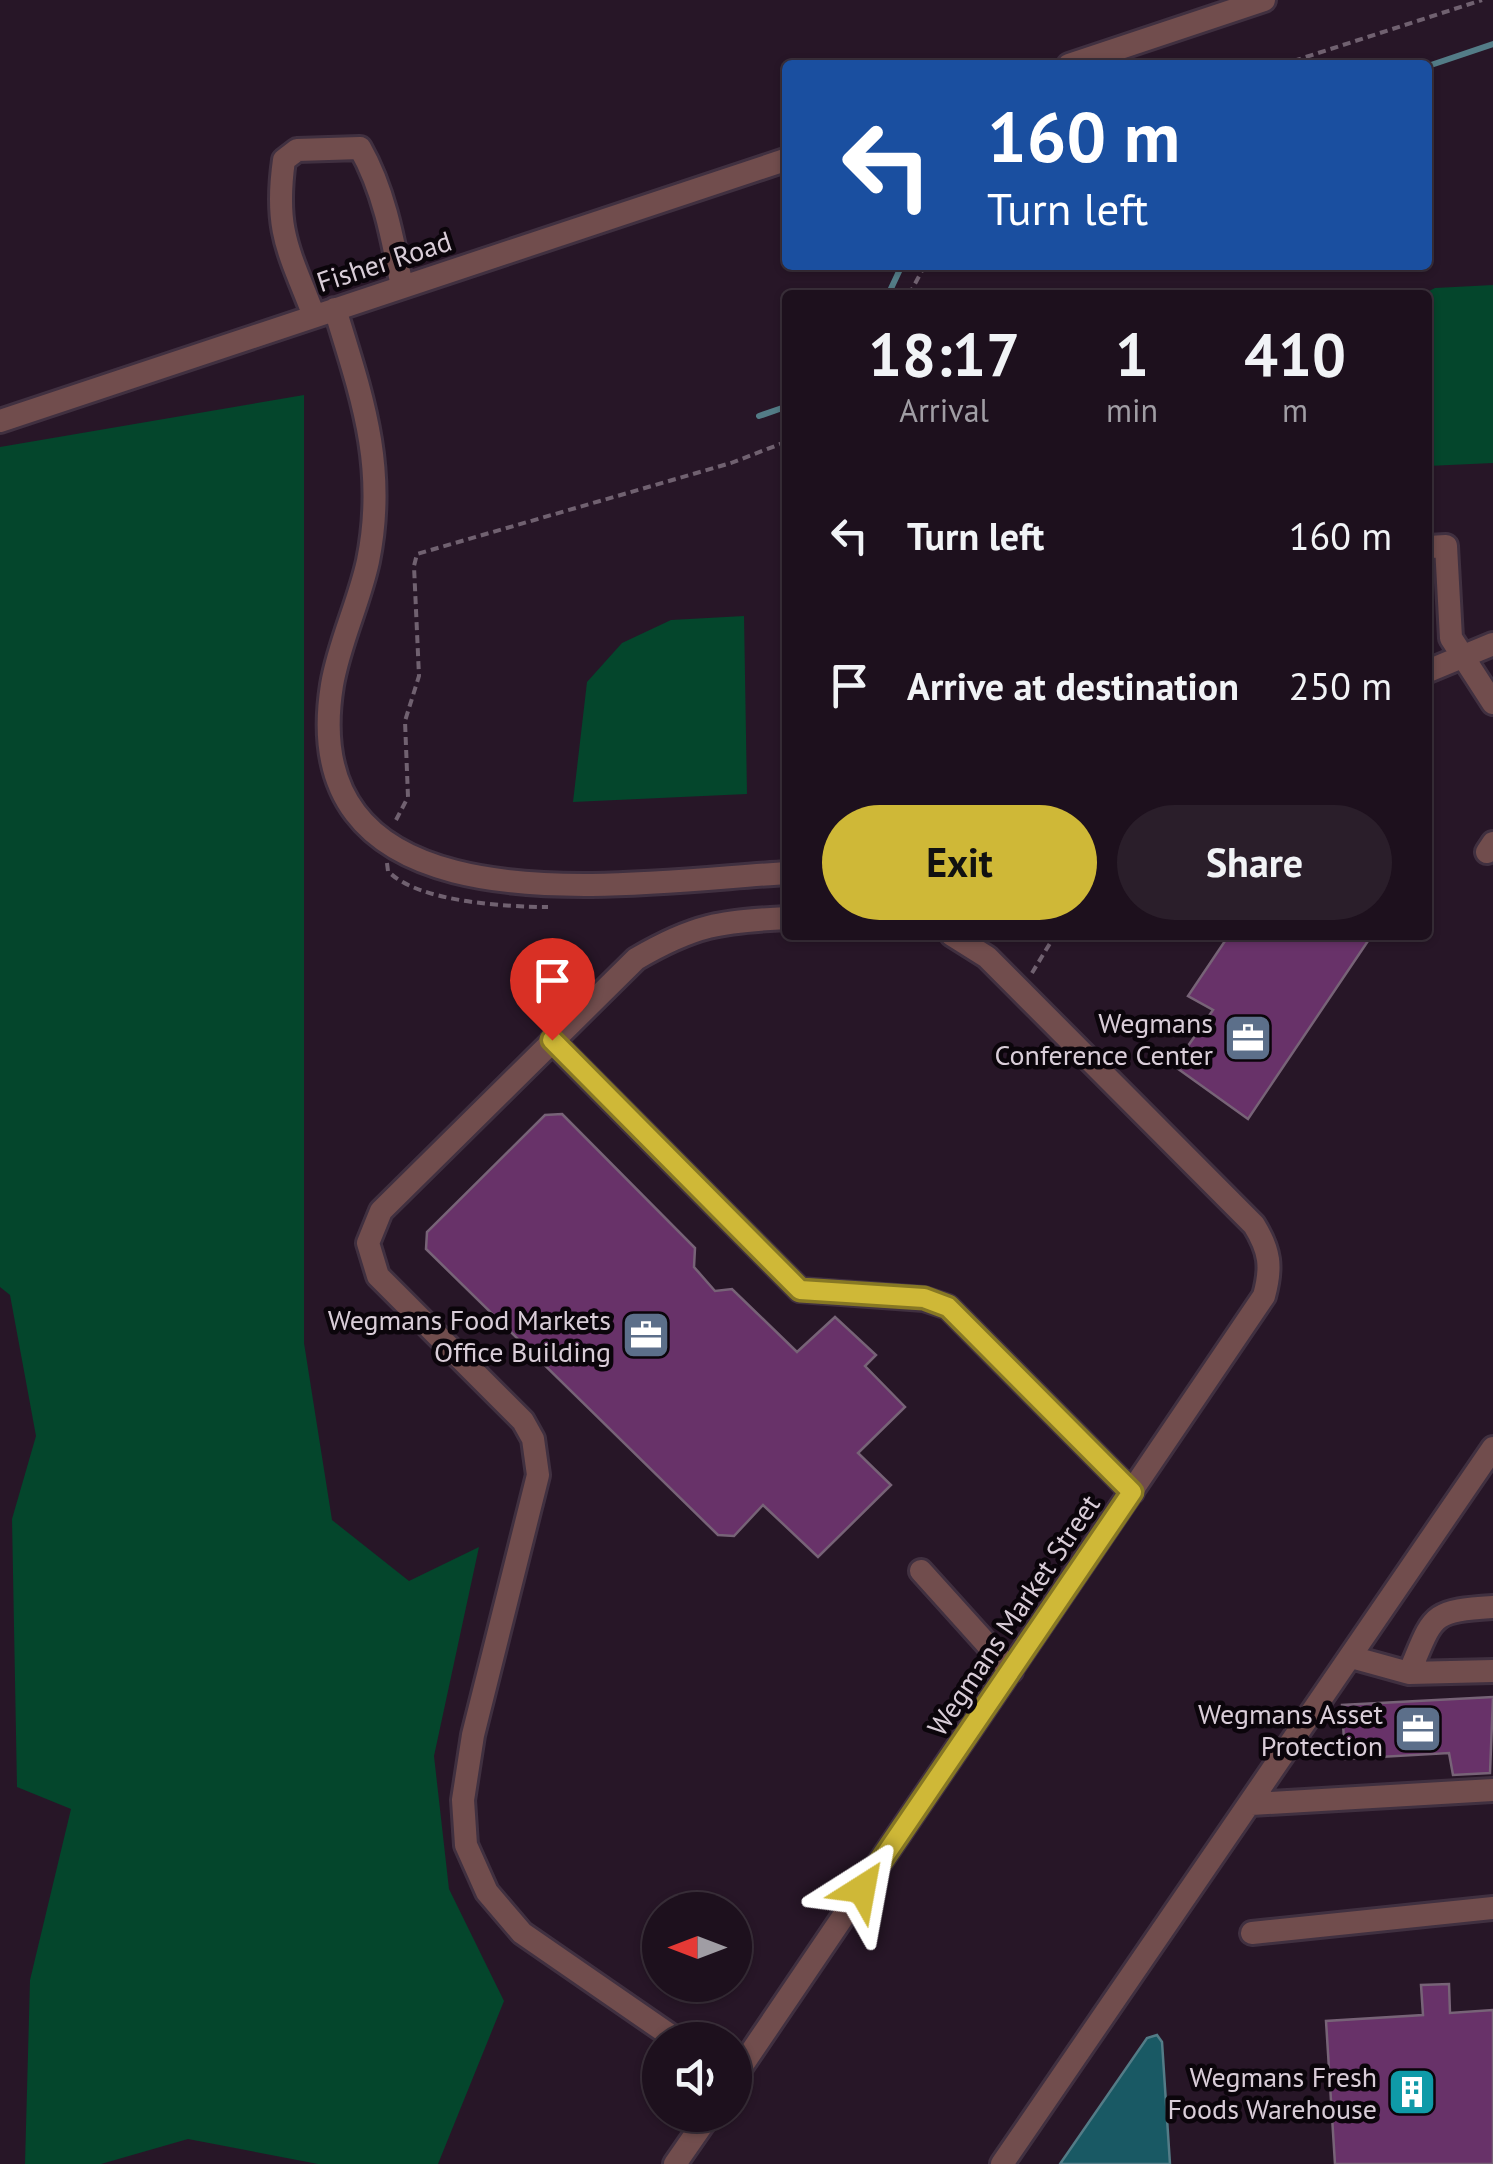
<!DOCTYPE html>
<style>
:root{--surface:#1d101d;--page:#2a1e2a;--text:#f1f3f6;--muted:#a09da4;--line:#3b303b;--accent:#cfb837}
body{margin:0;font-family:"PT Sans",sans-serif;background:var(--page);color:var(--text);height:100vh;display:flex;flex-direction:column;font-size:38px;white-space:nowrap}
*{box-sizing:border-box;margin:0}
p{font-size:32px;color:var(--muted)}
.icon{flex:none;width:55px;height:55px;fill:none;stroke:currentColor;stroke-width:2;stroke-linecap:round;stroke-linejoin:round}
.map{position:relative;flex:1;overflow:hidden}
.drawer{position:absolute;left:782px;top:290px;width:650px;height:650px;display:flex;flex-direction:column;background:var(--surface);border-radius:10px;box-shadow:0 2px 8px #0004,0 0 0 2px var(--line)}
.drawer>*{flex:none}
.top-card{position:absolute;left:782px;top:60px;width:650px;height:210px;border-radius:10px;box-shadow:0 2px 8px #0004,0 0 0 2px var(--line);background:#1a4fa0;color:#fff;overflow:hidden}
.needle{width:65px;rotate:270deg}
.fabs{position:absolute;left:642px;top:1892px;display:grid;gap:20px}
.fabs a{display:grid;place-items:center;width:110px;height:110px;border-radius:50%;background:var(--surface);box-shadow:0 2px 8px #0004,0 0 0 2px var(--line);font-size:50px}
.pin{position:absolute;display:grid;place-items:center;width:85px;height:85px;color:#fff;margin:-102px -42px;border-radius:50% 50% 50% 0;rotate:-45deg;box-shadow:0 0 10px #0007}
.pin .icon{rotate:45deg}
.me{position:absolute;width:110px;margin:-55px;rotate:34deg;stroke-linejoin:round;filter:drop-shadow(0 0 8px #0008)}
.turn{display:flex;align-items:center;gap:35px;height:210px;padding:0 40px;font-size:45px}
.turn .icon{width:130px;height:130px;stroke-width:2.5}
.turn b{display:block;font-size:70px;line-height:85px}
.eta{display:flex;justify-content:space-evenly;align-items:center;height:170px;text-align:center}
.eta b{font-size:60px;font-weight:800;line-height:70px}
.primary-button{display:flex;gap:20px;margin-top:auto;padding:20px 40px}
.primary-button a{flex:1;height:115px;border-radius:60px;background:var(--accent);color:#111;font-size:40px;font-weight:800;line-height:115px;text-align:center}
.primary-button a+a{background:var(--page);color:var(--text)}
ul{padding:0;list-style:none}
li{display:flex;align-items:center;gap:30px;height:150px;padding:0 40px}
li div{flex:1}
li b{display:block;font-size:38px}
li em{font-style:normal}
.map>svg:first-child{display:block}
.green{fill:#04462c}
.water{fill:#195964;stroke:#537c87;stroke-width:2.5}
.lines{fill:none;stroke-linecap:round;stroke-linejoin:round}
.stream{stroke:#537c87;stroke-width:6}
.building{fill:#683269;stroke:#776377;stroke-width:2.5}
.minor-casing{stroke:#403040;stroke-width:28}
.path{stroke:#706170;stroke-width:4;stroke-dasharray:8 5;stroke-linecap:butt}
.minor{stroke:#714d4d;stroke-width:22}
.route-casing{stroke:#877824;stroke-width:25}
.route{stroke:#cfb837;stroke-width:18}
.labels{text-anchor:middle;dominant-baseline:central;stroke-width:9;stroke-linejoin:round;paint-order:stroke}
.street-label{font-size:28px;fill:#d9cdd8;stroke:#0b050b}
.poi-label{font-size:28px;fill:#d9cdd8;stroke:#0b050b;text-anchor:end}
</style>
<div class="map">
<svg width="1493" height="2164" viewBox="0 0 1493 2164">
<rect width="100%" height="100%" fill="#271627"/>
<path class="green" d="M1493 285V463L1428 466V295H1421L1435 288Z
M304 395V1343L332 1520 409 1581 479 1547 434 1756 449 1889 504 2001 438 2164H318L188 2139 101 2164H25L30 1980 71 1809 17 1787 12 1519 36 1436 10 1295 0 1287V447Z
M744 616 747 794 573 802 587 682 622 643 671 620Z"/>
<path class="water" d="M1157 2035 1162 2042 1170 2164H1060L1147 2038Z"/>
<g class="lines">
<path class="stream" d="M1428 66 1493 44
M888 295 902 265
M759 416 788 406"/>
</g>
<path class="building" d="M1229 935H1372L1248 1119 1174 1066 1213 1010 1188 996Z
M562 1114 695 1248 694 1267 715 1291 732 1289 797 1352 835 1317 876 1355 865 1366 905 1407 858 1453 891 1485 818 1557 763 1505 734 1536 718 1535 426 1249 427 1232 545 1115Z
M1493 1697 1490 1773 1453 1775 1449 1753 1345 1759 1342 1705Z
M1449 1984 1450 2013 1493 2010V2164H1335L1326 2021 1423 2015 1421 1985Z"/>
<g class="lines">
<g class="minor-casing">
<path id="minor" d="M1069 65 1264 0
M335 309C362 397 387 467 368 561 359 603 339 643 332 685 291 942 637 881 788 873
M314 316C289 251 274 231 284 160L297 150 360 148C384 190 393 240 402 287
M0 421 788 159
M1428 547 1446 546 1451 638 1493 703
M1428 671 1493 644
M1487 852 1493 843
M552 1041 800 1290 924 1299 948 1307 1132 1492
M921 1571 1011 1671
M1351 1657 1409 1673 1493 1671
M1409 1673C1434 1615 1429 1611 1493 1607
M1251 1804 1493 1790
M1252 1933 1493 1908
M677 2040 522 1933 487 1892 466 1845 463 1800 473 1735 538 1475 533 1439 523 1421 378 1276 368 1243 381 1211 636 959C694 925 721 921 788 918
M735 2076 1264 1296C1272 1267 1270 1251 1254 1225L987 957 952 935
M675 2164 709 2115
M1002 2164 1493 1448"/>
</g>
<path class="path" d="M1281 65 1482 0
M909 295 925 265
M396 820 408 797 405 721 419 676 414 566 417 554 731 463 788 441
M387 863 388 871C417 902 507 907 548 907
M1032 973 1055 935"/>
<use href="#minor" class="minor"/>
</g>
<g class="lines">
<g class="route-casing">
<path id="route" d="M552 1040 800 1290 924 1298 948 1307 1132 1492 862 1889"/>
</g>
<use href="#route" class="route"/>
</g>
<defs>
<g id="office-square" transform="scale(2.5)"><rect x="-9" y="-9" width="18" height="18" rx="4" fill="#5c6f8a" stroke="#0b050b"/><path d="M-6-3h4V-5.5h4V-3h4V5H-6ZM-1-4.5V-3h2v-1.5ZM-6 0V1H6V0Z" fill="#fff"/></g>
<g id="building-square" transform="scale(2.5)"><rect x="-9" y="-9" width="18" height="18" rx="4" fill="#0f9aa8" stroke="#0b050b"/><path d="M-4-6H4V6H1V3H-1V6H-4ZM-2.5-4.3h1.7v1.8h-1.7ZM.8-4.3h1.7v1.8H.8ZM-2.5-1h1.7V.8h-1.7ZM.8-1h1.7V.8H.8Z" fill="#fff"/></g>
</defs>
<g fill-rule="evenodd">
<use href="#office-square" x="1248" y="1038"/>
<use href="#office-square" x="646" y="1335"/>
<use href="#office-square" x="1418" y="1729"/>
<use href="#building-square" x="1412" y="2092"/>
</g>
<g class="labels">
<g class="street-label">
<text transform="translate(384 261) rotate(-18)">Fisher Road</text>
<text transform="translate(1013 1615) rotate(-56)">Wegmans Market Street</text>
</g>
<g class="poi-label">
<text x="1213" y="1022">Wegmans<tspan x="1213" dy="32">Conference Center</tspan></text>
<text x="611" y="1319">Wegmans Food Markets<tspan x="611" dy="32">Office Building</tspan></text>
<text x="1383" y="1713">Wegmans Asset<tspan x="1383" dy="32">Protection</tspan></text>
<text x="1377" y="2076">Wegmans Fresh<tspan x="1377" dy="32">Foods Warehouse</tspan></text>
</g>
</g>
</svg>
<div class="fabs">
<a><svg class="needle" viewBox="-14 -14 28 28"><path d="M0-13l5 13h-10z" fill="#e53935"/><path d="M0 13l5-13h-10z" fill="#a09da4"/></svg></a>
<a><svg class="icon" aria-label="sound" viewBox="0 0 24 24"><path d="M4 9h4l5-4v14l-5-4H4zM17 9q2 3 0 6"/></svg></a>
</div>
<div class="pin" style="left:552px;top:1040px;background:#d93025"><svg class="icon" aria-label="arrive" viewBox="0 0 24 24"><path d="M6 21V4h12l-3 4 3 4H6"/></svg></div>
<svg class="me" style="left:862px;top:1889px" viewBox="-20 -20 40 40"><path d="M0-17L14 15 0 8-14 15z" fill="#cfb837" stroke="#fff" stroke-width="4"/></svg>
<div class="top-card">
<div class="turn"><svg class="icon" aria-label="left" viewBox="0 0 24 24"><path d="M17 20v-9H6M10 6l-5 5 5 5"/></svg><div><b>160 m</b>Turn left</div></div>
</div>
<section class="drawer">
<div class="eta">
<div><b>18:17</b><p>Arrival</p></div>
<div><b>1</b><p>min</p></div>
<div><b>410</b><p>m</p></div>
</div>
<ul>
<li><svg class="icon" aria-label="left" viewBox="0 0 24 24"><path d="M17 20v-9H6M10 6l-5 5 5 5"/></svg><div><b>Turn left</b></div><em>160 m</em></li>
<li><svg class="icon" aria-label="arrive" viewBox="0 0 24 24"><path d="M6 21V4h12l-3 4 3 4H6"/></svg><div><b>Arrive at destination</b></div><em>250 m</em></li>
</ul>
<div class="primary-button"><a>Exit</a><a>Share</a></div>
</section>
</div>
